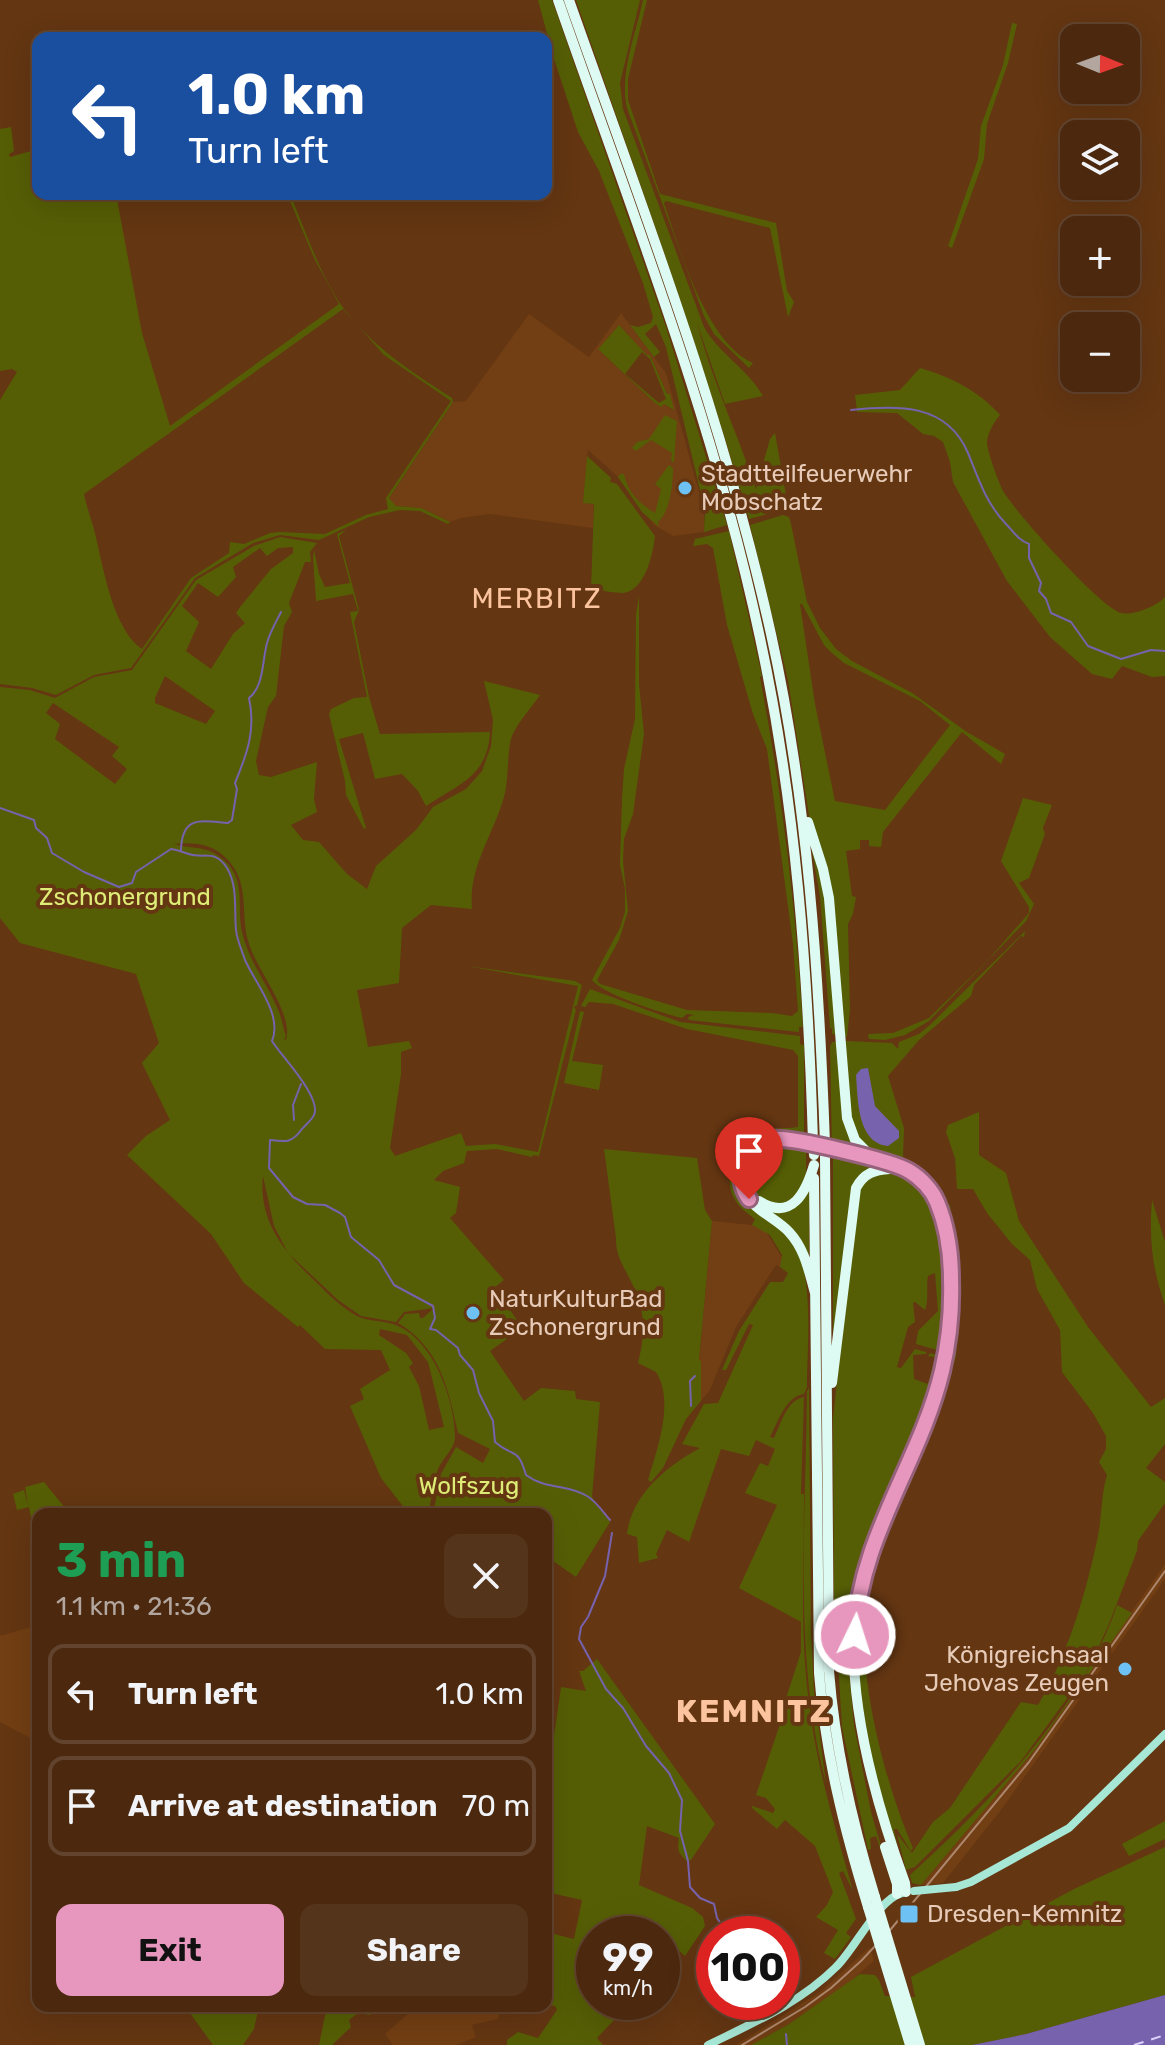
<!DOCTYPE html>
<meta charset="utf-8">
<style>
:root{--surface:#4b280e;--page:#55341c;--text:#f1f3f6;--muted:#b2a69e;--line:#62442e;--accent:#e797bd}
body{margin:0;font-family:Rubik,sans-serif;background:var(--page);color:var(--text);height:100vh;display:flex;flex-direction:column;font-size:30px;white-space:nowrap}
*{box-sizing:border-box;margin:0}
p{font-size:26px;color:var(--muted)}
.icon{flex:none;width:44px;height:44px;fill:none;stroke:currentColor;stroke-width:2;stroke-linecap:round;stroke-linejoin:round}
.map{position:relative;flex:1;overflow:hidden}
.panel{position:absolute;left:32px;top:1508px;width:520px;height:504px;display:flex;flex-direction:column;background:var(--surface);border-radius:16px;box-shadow:0 8px 32px #0002,0 0 0 2px var(--line)}
.panel>*{flex:none}
.hud{position:absolute;left:32px;top:32px;width:520px;height:168px;border-radius:16px;box-shadow:0 8px 32px #0002,0 0 0 2px var(--line);background:#1a4fa0;color:#fff;overflow:hidden}
.needle{width:52px;rotate:91deg}
.buttons{position:absolute;left:1060px;top:24px;display:grid;gap:16px}
.buttons a{display:grid;place-items:center;width:80px;height:80px;border-radius:16px;background:var(--surface);box-shadow:0 8px 32px #0002,0 0 0 2px var(--line);font-size:40px}
.speed{position:absolute;left:576px;top:1916px;display:flex;gap:16px;font-size:40px;font-weight:700;text-align:center}
.speed>*{display:grid;place-content:center;width:104px;height:104px;border-radius:50%;background:var(--surface);box-shadow:0 8px 32px #0002,0 0 0 2px var(--line);line-height:1}
.speed small{font-size:20px;font-weight:400}
.speed .limit{border:12px solid #d22;background:#fff;color:#111}
.pin{position:absolute;display:grid;place-items:center;width:68px;height:68px;color:#fff;margin:-82px -34px;border-radius:50% 50% 50% 0;rotate:-45deg;box-shadow:0 0 8px #0007}
.pin .icon{rotate:45deg}
.me{position:absolute;width:88px;margin:-44px;rotate:4deg;stroke-linejoin:round;filter:drop-shadow(0 0 6px #0008)}
.turn{display:flex;align-items:center;gap:28px;height:168px;padding:0 24px;font-size:36px}
.turn .icon{width:104px;height:104px;stroke-width:2.5}
.turn b{display:block;font-size:56px;line-height:68px}
.round{display:grid;place-items:center;flex:none;width:84px;height:84px;border-radius:16px;background:var(--page)}
.overview{display:flex;align-items:center;justify-content:space-between;height:136px;padding:0 24px}
h1{font-size:48px;font-weight:700;line-height:60px;color:#1e9e55}
.action{display:flex;gap:16px;margin-top:auto;padding:16px 24px}
.action a{flex:1;height:92px;border-radius:16px;background:var(--accent);color:#111;font-size:32px;font-weight:700;line-height:92px;text-align:center}
.action a+a{background:var(--page);color:var(--text)}
ul{padding:0;list-style:none}
li{display:flex;align-items:center;gap:24px;height:100px;margin:0 16px 12px;padding:0 8px;border:4px solid var(--line);border-radius:16px}
li div{flex:1}
li b{display:block;font-size:30px}
li em{font-style:normal}
.map>svg:first-child{display:block}
.built{fill:#723e13;fill-rule:evenodd}
.green{fill:#565e05;fill-rule:evenodd}
.water{fill:#7762ad}
.lines{fill:none;stroke-linecap:round;stroke-linejoin:round}
.stream{stroke:#7762ad;stroke-width:2}
.ferry{stroke:#dcd2fc;stroke-width:2;stroke-dasharray:10 8;stroke-linecap:butt}
.major{stroke:#a7e7d5;stroke-width:8}
.highway{stroke:#defbf3;stroke-width:10}
.rail{stroke:#ac876d;stroke-width:2}
.major-bridge{stroke:#a7e7d5;stroke-width:8}
.highway-bridge{stroke:#defbf3;stroke-width:10}
.route-casing{stroke:#96627b;stroke-width:20}
.route{stroke:#e797bd;stroke-width:14}
.poi-dot{fill:#6dc2f3;stroke:#643612;stroke-width:3}
.labels{text-anchor:middle;dominant-baseline:central;stroke-width:8;stroke-linejoin:round;paint-order:stroke}
.poi-label{font-size:24px;fill:#e7cbb8;stroke:#643612;text-anchor:start}
.park-label{font-size:24px;fill:#deed76;stroke:#643612}
.quarter-label{font-size:28px;letter-spacing:2px;fill:#fcc49e;stroke:#643612}
.district-label{font-size:32px;font-weight:bold;letter-spacing:2px;fill:#fcc49e;stroke:#643612}
</style>
<div class="map">
<svg width="1165" height="2045" viewBox="0 0 1165 2045">
<rect width="100%" height="100%" fill="#643612"/>
<path class="built" d="M621 313 666 373 700 495 704 511V532L673 536 654 525 618 477 588 450 583 502 594 504 593 528 490 514 461 518 450 522 421 508 396 506 389 498 453 402 466 401 529 314 589 357ZM619 325 647 355H650L667 394 670 395 673 410 663 403H655L598 349Z
M712 1221 752 1225 765 1230 783 1259 780 1267 776 1265 736 1327 710 1390 701 1401V1361H699Z
M1165 1564V1579L1001 1810 943 1883 921 1885 1037 1747Z
M38 1625V1742L0 1722V1636Z
M870 1947 874 1961 848 1983 789 2024 751 2045H736L820 1992Z
M436 2006H501L498 2019 472 2025 476 2037 456 2045H393L385 2034 408 2014Z"/>
<path class="green" d="M538 0H552L666 327 727 525 704 532 705 511 666 347 656 324 645 334 660 352 654 357 630 325 638 327 651 323 653 317 643 283 599 171 578 132 554 59Z
M576 0H640L620 83 623 109 704 327C719 354 747 368 763 396L725 404 697 323C712 380 738 435 756 489L770 439 775 433 787 501 783 510 749 519C699 344 635 171 576 0Z
M643 0H647L628 79V100L660 194 776 223 787 291 794 302 788 317 770 228 666 201 664 203C680 249 706 343 753 363L749 368 714 334 704 316 627 108C619 73 636 34 643 0Z
M1012 23 1017 24 1008 63 987 124 984 159 952 248 948 246 978 159 981 126 1003 65Z
M11 127 14 151 9 154 10 157 38 149V194H116L142 333 170 426 339 304 315 260 287 194H290C305 230 318 269 339 302 368 344 410 371 452 398L453 402 389 498 396 506 421 508 450 522 448 524 420 511 400 510 369 517 319 540 280 535 253 543 195 578 131 668 94 675 56 695 32 688 0 684V400L17 372 12 369 0 371V129ZM343 309 384 355 451 401 386 498 388 509 366 515 325 534 280 532 270 533 244 544 230 542 229 553 191 578 142 649C114 630 104 572 97 542 94 525 87 510 84 494Z
M619 325 647 355H650L667 394H670L674 410 664 404 661 407 655 403 598 349ZM642 352 650 359 666 399 659 403 625 374Z
M920 368C951 377 979 391 1000 415 994 422 988 432 987 442 987 451 998 480 1002 489 1012 509 1101 608 1121 613 1133 616 1157 606 1165 597V676L1152 677 1122 666 1112 679 1092 674 1050 637 1007 581 953 482 950 462 943 442 934 436 923 434 897 413 857 412 855 395 900 390Z
M665 415 677 421 674 463 671 460 672 453 651 440 636 451 632 448 637 442 649 439Z
M587 456 611 478 610 482 617 484 655 536C653 554 645 591 623 593 613 593 601 590 591 589L594 504 583 503Z
M669 465 673 468C673 485 670 512 658 522L659 527 642 512 618 477 620 474H624C628 493 639 503 655 513L661 489 655 484Z
M783 515 789 517 791 524 807 602 820 628 836 649 852 661 912 693 967 732 1005 754 1001 764 962 732 883 832 881 847 869 846V840H860V849L846 851 852 896 856 897 853 914 848 924 850 1010 847 1037 844 1036 834 912 810 822 788 680 750 525ZM800 604H802L824 645 833 654 844 663 920 701 950 725 885 810 835 801 815 704Z
M378 516 346 530 339 536 359 610 354 622 369 697 380 734 490 732C488 776 459 784 426 806L418 791 402 774 375 779 363 733 339 739 366 828 364 829 346 795 345 781 329 714 331 709 354 698 367 697 350 612 358 611 353 594 316 601 313 557 314 550 319 574 325 587 350 583 337 534Z
M729 531 762 676 760 677C782 793 796 910 803 1027H799V1032L689 1020 688 1017 694 1015 687 1014 682 1018C662 1013 604 995 592 980L620 928 625 912V889L620 865 622 798 624 769 635 719 636 614 639 596V684L644 734 633 814 624 839 623 861 628 911 619 940 597 980 600 984 687 1010 772 1013 792 1016 798 1011 793 944 767 749 753 714 727 625 713 548 707 544 693 546 695 539Z
M280 537 317 543 310 552 311 562H305L289 603 292 612 284 626 276 696 268 707 256 761 259 775 271 777 317 762 314 799 317 812 291 825 303 840 319 842 347 874 367 889 376 866 416 830 433 807 466 789 482 771 491 746 493 720 484 681 540 695C531 708 518 722 512 736 507 748 509 780 504 797 493 836 468 867 472 909L431 905 402 928 399 983 357 990 368 1047 409 1041 412 1048 401 1052V1074L390 1148 395 1156 461 1133 466 1146 495 1144 538 1152 578 986 467 966 575 981 582 985 577 1005 574 1007 576 1010 539 1156 533 1155 532 1157 497 1149 467 1151 464 1163 443 1171 434 1180 460 1187 456 1213 450 1218 504 1280 495 1287 522 1328 490 1351 524 1401 541 1388 575 1391 576 1399 600 1402 592 1497 610 1522 576 1577 553 1561 549 1569 546 1568V1514H433L441 1474 456 1447 483 1463 490 1449 458 1433C448 1388 440 1348 398 1323L405 1314 419 1313 420 1318H423L434 1308 404 1312 396 1322 361 1316 338 1300 288 1253 274 1226 263 1176C258 1221 285 1253 315 1281 328 1294 341 1307 357 1316 369 1322 385 1320 398 1326 433 1341 454 1398 455 1435 456 1449 441 1459 437 1472 432 1486 432 1500 428 1514H409L381 1478 350 1406 364 1399 360 1389 390 1370 381 1350 325 1349 300 1325 298 1327 244 1283 211 1234 127 1155 146 1136 170 1120 142 1063 159 1043 136 974 20 943 0 918V687L30 690 55 698 94 677 132 670 196 580 254 546ZM293 547V553L271 569 240 607 236 613 245 623 233 634 211 669 186 651 199 622 182 606 198 583 218 597 236 577 233 567 260 548 267 556 278 548ZM165 676 215 711 206 724 155 703V698ZM53 703 119 747 112 756 127 769 115 784 55 739 60 724 46 713ZM174 844C192 842 211 843 225 857 252 883 239 913 249 944 257 970 294 1014 286 1040L284 1039 286 1036C283 1028 282 1019 279 1012 268 985 248 960 242 932 236 905 248 877 220 857 205 845 188 849 174 844ZM380 1329 407 1335 428 1362 444 1427 429 1430 419 1386 409 1367 413 1363 406 1353 379 1335Z
M1023 798 1052 805 1043 828 1045 834 1029 878 1019 883 1034 904 1026 921 929 1021 905 1035 885 1040 869 1039 868 1034 893 1033 929 1018 988 960 1029 913V907L1001 861Z
M812 850C833 909 832 973 837 1035L832 1034V1029L830 1028 820 897Z
M1025 931 1024 937 1021 936 974 985 971 996 919 1040 888 1076 904 1128 903 1157 937 1184 948 1204 950 1205 959 1272 956 1356 945 1394 911 1476 913 1477C896 1516 874 1555 867 1597 855 1671 884 1780 913 1848L911 1851 897 1829H894L901 1864C874 1772 843 1673 865 1577 872 1545 894 1506 907 1475L911 1472 953 1309 942 1206 900 1160 878 1154 860 1140 851 1118 845 1041 892 1043 898 1049 899 1042 919 1034 930 1025Z
M590 989 680 1022 800 1036V1044L804 1045V1141L758 1142 739 1182C759 1204 787 1227 799 1255 813 1287 807 1351 807 1387L804 1394C786 1396 778 1422 770 1437L774 1438C781 1423 787 1400 804 1397L801 1494H804C804 1561 800 1629 808 1695 815 1762 835 1827 853 1891L843 1871 839 1873 856 1919 846 1933 851 1937 835 1959 824 1953 838 1930 816 1917 827 1905 833 1892 815 1846 785 1820 777 1829 752 1808V1806L773 1813 775 1809 766 1798 756 1795 781 1721 779 1720 801 1652V1622L739 1588 777 1505 745 1493 760 1463 768 1466 775 1449 756 1440 749 1456 721 1449 689 1542 667 1530 656 1554 658 1558 639 1563 637 1537 627 1534C632 1494 667 1466 700 1448L682 1444 704 1404 718 1403 753 1325 749 1324 726 1370H722L739 1331 770 1282H783L788 1273 780 1267 782 1255 770 1235 752 1225 755 1219C744 1211 735 1204 731 1191 725 1171 742 1140 760 1132 771 1127 786 1129 798 1127V1056L793 1050 687 1029 613 1004 589 1002 585 1007 581 1006Z
M580 1011 584 1012 572 1061 603 1065 599 1090 564 1083Z
M832 1042H837L851 1139 848 1149 832 1147 830 1047Z
M979 1112V1155L1006 1173 1019 1221 1088 1327 1151 1407 1165 1398V1444L1146 1468 1165 1482V1503L1138 1541 1137 1551 1109 1624 1088 1670 1021 1761 915 1867 906 1870 897 1834 912 1853 933 1822 950 1808 1021 1702 1038 1705C1068 1655 1086 1593 1098 1536 1102 1515 1101 1495 1107 1475L1099 1462 1106 1449V1436L1093 1413 1062 1372 1060 1330 1037 1289 1030 1260 1012 1244 987 1213 973 1189H957L955 1158 946 1132 948 1125Z
M779 1146 806 1151V1184L785 1205C778 1203 767 1203 760 1200 741 1191 745 1160 761 1150 766 1147 773 1146 779 1146Z
M604 1149 697 1158 705 1210 712 1221 699 1360 701 1361V1401L686 1419 663 1468 651 1482 648 1480C657 1449 675 1402 656 1372L638 1363C644 1339 646 1319 637 1295 630 1275 615 1259 616 1238Z
M833 1157 877 1167 863 1174 833 1353Z
M885 1171C902 1176 916 1184 925 1199 943 1227 951 1321 937 1350L916 1344 918 1331 938 1311 935 1273 928 1276C926 1287 929 1300 925 1310L915 1302 913 1303 915 1322 908 1327 897 1367 901 1368 915 1349 926 1352V1354L913 1355 914 1379 928 1384 935 1357 928 1356 930 1353 936 1355V1361L921 1412 860 1558 848 1617V1660L854 1725 871 1812 890 1877 876 1836 870 1838 871 1849 868 1850 842 1727 834 1597 833 1419 856 1196 863 1180Z
M809 1189V1263L761 1204 775 1209Z
M1152 1200 1165 1242V1305C1152 1268 1149 1239 1152 1200Z
M809 1388 811 1630 814 1691 826 1784C793 1657 806 1521 807 1391Z
M44 1482 70 1514H38L37 1547 29 1507 17 1510 13 1494 24 1490 28 1505 25 1487Z
M1117 1605 1132 1613 1037 1747 921 1885 912 1883 910 1875C988 1804 1084 1706 1117 1605Z
M597 1659 715 1824 691 1860 687 1861C678 1853 677 1849 679 1838L647 1826 639 1885 692 1908 703 1917 705 1926 685 1956 673 1945 662 1960V1934H594V2002H631L597 2038 603 2045H507V2040L518 2032 538 2038 557 2010 555 2006 546 2004V1932L574 1939 582 1900 546 1892V1792L561 1687 586 1691 579 1671H583Z
M1165 1821V1839L1129 1856 1122 1844Z
M1165 1847V1995L1026 2034 972 2045H751L789 2024 860 1974 875 1975 879 1980 885 1996 915 1997 911 1977 1074 1889Z
M206 2006H259L254 2029 243 2045H213L190 2013Z
M327 2006H368L371 2015 358 2013 349 2020 351 2027 332 2045H319Z"/>
<path class="water" d="M868 1068 875 1106 899 1131V1138L888 1146C857 1143 858 1099 856 1075L861 1069Z
M1165 1995V2045H972L1026 2034Z"/>
<g class="lines">
<path class="stream" d="M851 410C897 405 947 403 968 453 979 480 986 503 1006 524 1014 532 1018 540 1029 544V558L1041 583 1039 591 1046 599 1051 613 1071 622 1088 646 1121 659 1151 650 1165 651
M0 808 34 820 36 828 47 838 52 853 84 872 119 887 132 883 136 872 171 849C178 850 182 852 189 854 204 859 215 849 227 868 238 886 234 910 236 930 237 940 242 951 245 960 255 983 283 1015 272 1041 281 1056 322 1097 314 1115 312 1120 306 1124 302 1129 292 1143 286 1142 270 1140L269 1168 293 1197 307 1204 325 1205 340 1213 345 1217 351 1237 379 1260 394 1285 433 1306 435 1318 430 1329 436 1330 458 1348 460 1355 473 1370 479 1393 493 1421 495 1442C514 1459 517 1445 526 1475 546 1490 568 1484 587 1496 596 1501 604 1513 610 1520
M181 850C182 815 201 821 228 823L232 820 237 789 235 783C247 754 256 730 249 698 264 686 262 662 267 643 270 632 276 622 281 612
M294 1120 293 1105 301 1084
M691 1406 690 1381 695 1376
M612 1533 605 1576 588 1617 581 1627 579 1639 606 1689 623 1708 646 1746 669 1773 682 1800 680 1831 688 1861 690 1887 700 1898 714 1904 717 1918 721 1924
M786 2034 787 2045"/>
<path class="ferry" d="M1134 2045 1165 2035"/>
<path class="major" d="M956 1887 971 1882 1069 1828 1165 1734
M708 2045C753 2023 800 2003 836 1967 855 1949 878 1899 902 1893"/>
<path class="highway" d="M558 0C631 210 714 420 760 638 796 805 808 972 813 1142
M569 0C643 209 723 417 771 634 808 802 819 973 825 1144
M808 822 823 869 829 898 847 1118 855 1140 873 1158
M825 1157 829 1671C835 1749 852 1822 875 1897
M814 1178 819 1673C825 1753 844 1829 868 1907
M759 1201C792 1222 806 1192 814 1165
M815 1293C809 1272 805 1249 789 1232 776 1218 753 1210 745 1192 740 1183 740 1172 743 1163 748 1149 761 1140 776 1139 794 1137 881 1158 900 1166 907 1169 914 1174 920 1179 936 1193 941 1213 946 1233 966 1327 930 1411 894 1496 881 1525 867 1555 860 1586 839 1677 874 1798 905 1883L906 1892
M832 1383 856 1188C864 1173 874 1170 890 1169
M885 1847 897 1884V1894"/>
<path class="rail" d="M742 2045 805 2007 831 1988 861 1961 891 1929 1029 1762 1165 1571"/>
<path class="major-bridge" d="M914 1891 956 1887"/>
<path class="highway-bridge" d="M813 1142 814 1155
M825 1144V1157
M875 1897 920 2045
M868 1907 910 2045"/>
</g>
<g class="lines">
<g class="route-casing">
<path id="route" d="M749 1199C732 1176 744 1142 774 1139 792 1137 893 1161 909 1171 921 1178 932 1190 937 1202 947 1226 951 1255 951 1280 952 1310 949 1341 942 1371 920 1463 859 1537 855 1635"/>
</g>
<use href="#route" class="route"/>
</g>
<g class="poi-dot">
<circle cx="685" cy="488" r="8"/>
<circle cx="473" cy="1313" r="8"/>
<circle cx="1125" cy="1669" r="8"/>
<rect x="899" y="1904" width="20" height="20" rx="4"/>
</g>
<g class="labels">
<g class="poi-label">
<text x="701" y="474">Stadtteilfeuerwehr<tspan x="701" dy="28">Mobschatz</tspan></text>
<text x="489" y="1299">NaturKulturBad<tspan x="489" dy="28">Zschonergrund</tspan></text>
<text x="1109" y="1655" text-anchor="end">Königreichsaal<tspan x="1109" dy="28">Jehovas Zeugen</tspan></text>
<text x="927" y="1914">Dresden-Kemnitz</text>
</g>
<g class="park-label">
<text x="125" y="897">Zschonergrund</text>
<text x="469" y="1486">Wolfszug</text>
</g>
<g class="quarter-label">
<text x="537" y="598">MERBITZ</text>
</g>
<g class="district-label">
<text x="754" y="1711">KEMNITZ</text>
</g>
</g>
</svg>
<div class="buttons">
<a><svg class="needle" viewBox="-14 -14 28 28"><path d="M0-13l5 13h-10z" fill="#e53935"/><path d="M0 13l5-13h-10z" fill="#b2a69e"/></svg></a>
<a><svg class="icon" aria-label="layers" viewBox="0 0 24 24"><path d="M12 4l9 5-9 5-9-5zM3 14l9 5 9-5"/></svg></a>
<a>+</a>
<a>−</a>
</div>
<div class="speed"><div>99<small>km/h</small></div><div class="limit">100</div></div>
<div class="pin" style="left:749px;top:1199px;background:#d93025"><svg class="icon" aria-label="arrive" viewBox="0 0 24 24"><path d="M6 21V4h12l-3 4 3 4H6"/></svg></div>
<svg class="me" style="left:855px;top:1635px" viewBox="-20 -20 40 40"><circle r="17" fill="#e797bd" stroke="#fff" stroke-width="3"/><path d="M0-11L8 9 0 5-8 9z" fill="#fff"/></svg>
<div class="hud">
<div class="turn"><svg class="icon" aria-label="left" viewBox="0 0 24 24"><path d="M17 20v-9H6M10 6l-5 5 5 5"/></svg><div><b>1.0 km</b>Turn left</div></div>
</div>
<section class="panel">
<div class="overview"><div><h1>3 min</h1><p>1.1 km · 21:36</p></div><a class="round"><svg class="icon" aria-label="close" viewBox="0 0 24 24"><path d="M6 6l12 12M18 6L6 18"/></svg></a></div>
<ul>
<li><svg class="icon" aria-label="left" viewBox="0 0 24 24"><path d="M17 20v-9H6M10 6l-5 5 5 5"/></svg><div><b>Turn left</b></div><em>1.0 km</em></li>
<li><svg class="icon" aria-label="arrive" viewBox="0 0 24 24"><path d="M6 21V4h12l-3 4 3 4H6"/></svg><div><b>Arrive at destination</b></div><em>70 m</em></li>
</ul>
<div class="action"><a>Exit</a><a>Share</a></div>
</section>
</div>
